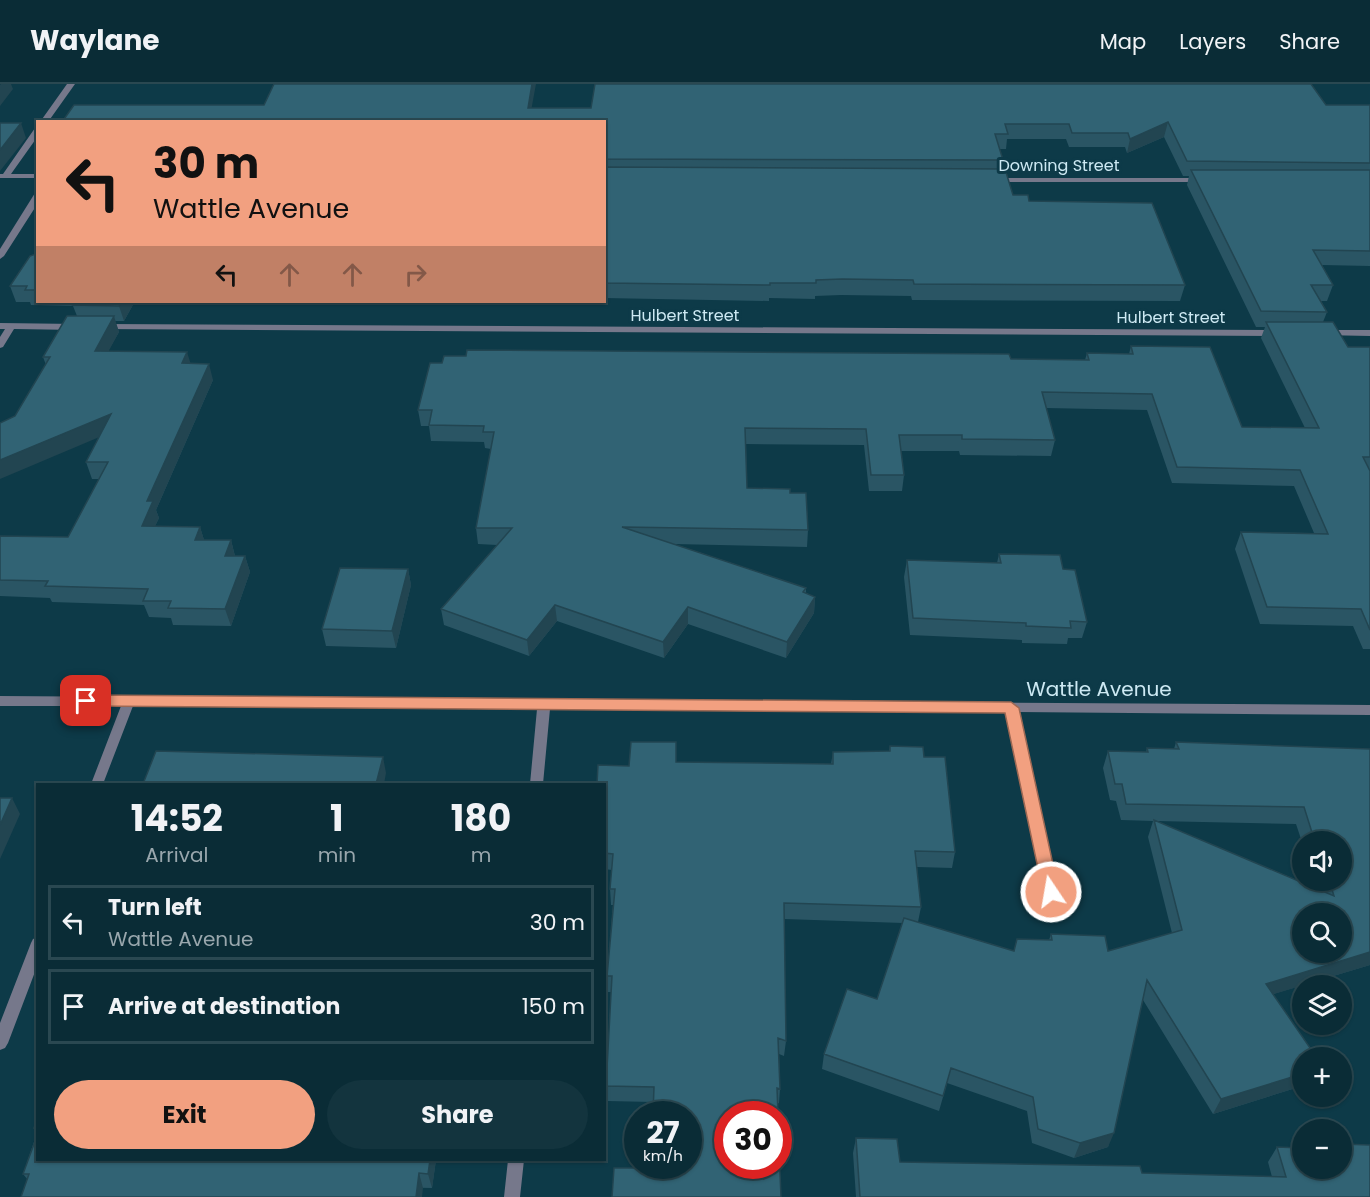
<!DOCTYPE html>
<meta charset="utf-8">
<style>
:root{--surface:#0a2c36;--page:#13343e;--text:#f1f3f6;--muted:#99a7ad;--line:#2a4851;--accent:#f2a080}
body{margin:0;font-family:Poppins,sans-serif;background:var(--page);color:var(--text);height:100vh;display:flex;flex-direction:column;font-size:22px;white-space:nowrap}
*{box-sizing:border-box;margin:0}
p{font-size:20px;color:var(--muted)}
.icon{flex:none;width:33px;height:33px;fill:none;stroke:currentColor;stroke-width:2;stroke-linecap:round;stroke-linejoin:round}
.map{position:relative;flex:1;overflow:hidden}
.panel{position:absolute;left:36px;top:699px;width:570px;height:378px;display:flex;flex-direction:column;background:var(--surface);border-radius:0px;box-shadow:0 2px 4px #0004,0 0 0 2px var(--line)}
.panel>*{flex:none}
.hud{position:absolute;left:36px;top:36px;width:570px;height:183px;border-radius:0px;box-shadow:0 2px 4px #0004,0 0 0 2px var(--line);background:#f2a080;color:#111;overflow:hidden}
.buttons{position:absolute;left:1292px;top:747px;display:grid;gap:12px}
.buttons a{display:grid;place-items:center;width:60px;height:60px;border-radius:50%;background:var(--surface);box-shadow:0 2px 4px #0004,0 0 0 2px var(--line);font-size:30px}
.speed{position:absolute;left:624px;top:1017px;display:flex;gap:12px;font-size:30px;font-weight:700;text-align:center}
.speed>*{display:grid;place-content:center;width:78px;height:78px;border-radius:50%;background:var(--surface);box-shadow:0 2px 4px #0004,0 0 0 2px var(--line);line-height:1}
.speed small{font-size:15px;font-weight:400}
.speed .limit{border:9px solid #d22;background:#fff;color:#111}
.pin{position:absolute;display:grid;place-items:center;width:51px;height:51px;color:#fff;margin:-26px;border-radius:12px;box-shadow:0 3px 9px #0006}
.me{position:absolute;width:66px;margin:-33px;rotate:348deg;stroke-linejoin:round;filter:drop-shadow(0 0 4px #0008)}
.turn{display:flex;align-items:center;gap:21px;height:126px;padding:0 18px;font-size:27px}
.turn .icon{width:78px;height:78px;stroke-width:2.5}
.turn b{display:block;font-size:42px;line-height:51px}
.lanes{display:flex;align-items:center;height:57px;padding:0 18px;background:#0003;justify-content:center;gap:30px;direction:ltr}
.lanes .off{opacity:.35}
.eta{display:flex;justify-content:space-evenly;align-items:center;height:102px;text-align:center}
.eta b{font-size:36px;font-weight:700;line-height:42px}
.cta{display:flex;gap:12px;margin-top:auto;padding:12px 18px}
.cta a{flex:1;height:69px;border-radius:36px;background:var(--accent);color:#111;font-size:24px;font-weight:700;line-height:69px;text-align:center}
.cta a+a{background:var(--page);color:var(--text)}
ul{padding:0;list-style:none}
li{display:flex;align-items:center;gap:18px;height:75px;margin:0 12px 9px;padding:0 6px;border:3px solid var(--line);border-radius:0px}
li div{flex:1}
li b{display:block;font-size:22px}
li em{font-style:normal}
header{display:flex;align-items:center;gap:36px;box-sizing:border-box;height:84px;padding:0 30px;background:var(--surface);border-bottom:2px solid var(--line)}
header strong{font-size:28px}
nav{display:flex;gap:33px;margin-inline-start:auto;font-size:21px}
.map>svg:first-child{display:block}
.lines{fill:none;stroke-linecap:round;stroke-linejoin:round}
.street{fill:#76788b;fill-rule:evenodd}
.wall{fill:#2a5564;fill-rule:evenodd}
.shaded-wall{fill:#224551}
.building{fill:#316374;stroke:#224551;stroke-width:1.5;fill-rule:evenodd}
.route{fill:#f2a080;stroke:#9d6853;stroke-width:1.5}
.labels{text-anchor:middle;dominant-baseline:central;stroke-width:6;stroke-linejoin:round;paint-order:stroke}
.far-street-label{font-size:16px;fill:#cde9f3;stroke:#0d3a48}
.street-label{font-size:20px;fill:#cde9f3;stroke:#0d3a48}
</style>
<header>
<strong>Waylane</strong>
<nav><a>Map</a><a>Layers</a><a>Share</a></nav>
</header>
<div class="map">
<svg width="1370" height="1113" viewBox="0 0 1370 1113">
<rect width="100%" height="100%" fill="#0d3a48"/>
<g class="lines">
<path class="street" d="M67 0H75L48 38H40Z
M35 44H38V52L11 90H38V94H0V90H3Z
M990 94H1203L1207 96 1203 98H993L989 96Z
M35 109H38V119L4 172 0 175V165Z
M0 239 77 240 82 243 77 246 14 245 3 263 0 264V253L5 245H0Z
M103 240 1277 246 1282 249 1277 252 100 245 98 243Z
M1324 246H1370V252L1321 251 1319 249Z
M0 612 1370 621V631L1018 628 1058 808 1056 812 1051 814 1046 812 1044 808 1006 628 550 625 543 700H530L537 625 133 622 103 700H91L121 622H0Z
M38 853V880L8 959 5 964 0 966V939L31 859 33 855Z
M508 1076H524L520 1113H504Z"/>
</g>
<path class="wall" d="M1370 21V182L1322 181 1333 201 1327 217H1321L1327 228 1323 238 1348 263H1370V565H1363L1353 542 1260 540 1235 465 1241 448 1314 449 1294 402 1172 399 1147 326 1046 324 1055 356 1051 372 960 371 959 367H901L904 391 902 407H869L864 361 746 360 747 404 790 409 808 446 807 463 674 460 806 504V509L815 513 814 529 786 574 688 540 664 574 557 537 529 572 444 541 441 525 497 461 478 460 476 444 491 365 485 364 484 358 431 357 429 342H421L418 326 1011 275 1085 276 1087 269 1129 270 1131 262 1242 343 1305 344 1261 254 1265 243H1256L1187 101 1189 92H1183L1164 53 1127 69 1125 63H1069L1066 55H1007L1006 65H999L1003 76 1001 85 1013 111 1029 117 1185 201 1180 217 912 216 911 212 841 211 815 212V215L769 214V217L604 214V38L532 24Z
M38 169V218H197L196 219H134L124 237H115L119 248 108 267 190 279 213 296 156 426 159 434 155 442 200 443 204 456H231L235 472H245L250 488 231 542 173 541 171 534 149 533 144 521 52 518 50 514 0 512V452L68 453 99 395H92L86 378 99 353 15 332 46 281 43 273 77 232 73 222 31 221 30 218H16L10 202Z
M999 470 1063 485 1087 538 1082 554H1068L1067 560 1022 559V556L910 551 904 493 907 476 997 479Z
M408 485 411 501 396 564 326 562 322 545Z
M1176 658 1370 665V881L1273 910 1302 974V1002L1213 1030 1143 916 1108 1063 1074 1074 1032 1059 1027 1027 947 999 939 1027 822 985 824 970 877 915 903 839 784 835 786 957 784 972 779 970 780 1005 779 1019 652 1084 653 1018 607 1017 606 1002 611 908H608L607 892 613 821H611L610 805 612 786 604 785V700L629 682 676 678 831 680 833 668 889 667 890 662 924 673 955 768 952 784 917 783 921 823 918 838 1014 867 1049 856 1051 850 1108 867 1172 849 1148 753 1153 737 1121 736 1116 717 1110 716 1103 684 1108 667 1146 668 1147 664 1174 665ZM1156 737 1296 740 1302 758H1341V796H1315L1318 805Z
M38 1034V1076H436L432 1104 28 1096 23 1090 37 1049 34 1044Z
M856 1054 900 1078 1142 1089 1272 1093 1268 1078 1277 1063 1302 1084 1370 1113H856L853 1069Z"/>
<path class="shaded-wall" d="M1 0H11L13 5 0 22V1Z
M532 0H536L529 38 528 24Z
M1168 38 1164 53 1127 69 1130 55Z
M21 39 26 54 0 87V66Z
M122 218H134V219L124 237 119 222Z
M114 232 119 248 100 283 95 267Z
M187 268 192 284 182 279Z
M209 280 213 296 156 426 159 434 147 459 142 442 147 417Z
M111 330 116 346 0 395V376Z
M200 443 205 459 195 456Z
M231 456 235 473 225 472Z
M245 472 250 488 231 542 225 525Z
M408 485 411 501 396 564 392 547Z
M815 513 814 529 786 574 787 558Z
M555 521 557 537 529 572 527 556Z
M688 523V540L664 574 663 558Z
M383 673 386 689 384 700H376Z
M12 714 20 730 0 775V741Z
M1370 868V881L1258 915 1266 900Z
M1302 990V1002L1213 1030 1221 1015Z
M1114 1049 1108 1063 1074 1074 1080 1059Z
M430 1076H436L432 1104 428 1090Z
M419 1089 423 1104 422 1113H416Z"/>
<path class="building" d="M274 0H532L528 24H591L595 0H1311L1326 21H1370V79L1187 77 1168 38 1130 55 1128 49H1072L1069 40H1005L1008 50H995L1003 76 604 75V38H62L74 21H264Z
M0 39H21L0 66Z
M604 83 1005 85 1013 111H1028L1029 117 1152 119 1185 201 914 200 913 196 842 195 816 196V199H770V201L604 199Z
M1191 86H1370V167L1313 166 1333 201H1311L1327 228 1261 227Z
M38 169V206H25L27 202H10L30 172Z
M76 218H122L119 222 73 221Z
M67 232H114L95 267 187 268 182 279 209 280 147 417H153L142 442 200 443 195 456H231L225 472H245L225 525 168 524 171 517H143L148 505 45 502 48 497 0 496V452L68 453 108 378H86L111 330 0 376V339L15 332 50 273H43Z
M1266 238H1333L1348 263H1370V373H1363L1370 387V546L1361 525 1267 523 1241 448 1328 450 1300 386 1177 383 1152 310 1042 308 1055 356 962 355V351H899L904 391H871L866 345 745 344 747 404 790 405V409H806L808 446 622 443 806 504 803 508 815 513 787 558 688 523 663 558 555 521 527 556 441 525 512 444H476L494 348H483L484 342 429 341 432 326H418L430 279H442L444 272H466L467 266 1009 270 1011 275 1089 276 1087 269 1133 270 1131 262 1210 263 1242 343 1319 344Z
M999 470 1060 471 1063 485 1075 486 1087 538 1070 537 1071 544 1026 542V539L913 534 907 476 1001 479Z
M340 484 408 485 392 547 322 545Z
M631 658H676V678L833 680V668L890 667V662L923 663 924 673H945L955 768 915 767 921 823 784 819 786 957 778 954 780 1005 777 1004 778 1030H728V1082H778V1040L781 1113H612L614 1084H652V1082H688V1030H653L654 1003 606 1002 612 892H607L615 805H610L613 770 604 769V700H597L598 681 629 682Z
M1176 658 1370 665V868L1266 900 1317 974H1302V990L1221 1015 1147 896 1114 1049 1080 1059 1038 1045 1033 1013 951 984 943 1012 824 970 847 905 877 915 904 834 1014 867 1017 855 1052 856 1051 850 1105 852 1108 867 1182 846 1154 736 1334 812 1329 796H1341V758H1315L1304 723 1126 720 1122 700H1115L1108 667 1148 668 1147 664 1179 665ZM1302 830H1341V868H1302Z
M156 667 383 673 376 700H143Z
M0 714H12L0 741Z
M38 1034V1044H34Z
M38 1049V1076H430L428 1090 419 1089 416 1113H21L29 1090H23Z
M856 1054 897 1055 900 1078 1140 1082 1142 1089 1286 1093 1277 1063 1302 1064V1084H1341V1060L1370 1061V1113H860Z"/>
<path class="route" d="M86 611 1011 618 1019 624 1059 808 1057 813 1051 815 1046 813 1043 808 1005 629 86 622 79 617Z"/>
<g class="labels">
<g class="far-street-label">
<text x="1059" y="81">Downing Street</text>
<text x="685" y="231">Hulbert Street</text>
<text x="1171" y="233">Hulbert Street</text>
</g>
<g class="street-label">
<text x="1099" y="605">Wattle Avenue</text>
</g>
</g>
</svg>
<div class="buttons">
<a><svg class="icon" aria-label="sound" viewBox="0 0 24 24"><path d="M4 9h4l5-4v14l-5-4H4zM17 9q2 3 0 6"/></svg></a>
<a><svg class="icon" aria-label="search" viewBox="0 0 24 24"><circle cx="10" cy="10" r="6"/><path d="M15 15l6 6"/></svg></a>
<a><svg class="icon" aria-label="layers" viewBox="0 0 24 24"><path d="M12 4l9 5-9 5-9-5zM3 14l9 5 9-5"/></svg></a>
<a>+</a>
<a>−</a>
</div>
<div class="speed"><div>27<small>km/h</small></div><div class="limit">30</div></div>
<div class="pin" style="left:86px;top:617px;background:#d93025"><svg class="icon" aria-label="arrive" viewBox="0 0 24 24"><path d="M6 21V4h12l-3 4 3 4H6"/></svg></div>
<svg class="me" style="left:1051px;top:808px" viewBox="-20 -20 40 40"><circle r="17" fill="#f2a080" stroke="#fff" stroke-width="3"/><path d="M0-11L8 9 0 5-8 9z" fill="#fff"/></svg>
<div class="hud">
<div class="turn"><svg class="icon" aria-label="left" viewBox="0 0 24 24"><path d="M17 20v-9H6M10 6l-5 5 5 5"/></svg><div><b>30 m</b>Wattle Avenue</div></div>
<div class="lanes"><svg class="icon" aria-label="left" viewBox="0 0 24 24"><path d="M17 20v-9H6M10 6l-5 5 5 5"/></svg><svg class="icon off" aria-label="ahead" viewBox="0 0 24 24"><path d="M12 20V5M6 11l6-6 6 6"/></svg><svg class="icon off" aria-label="ahead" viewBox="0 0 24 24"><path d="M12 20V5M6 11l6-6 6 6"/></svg><svg class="icon off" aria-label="right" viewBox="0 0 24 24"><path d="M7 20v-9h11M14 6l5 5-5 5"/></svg></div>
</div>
<section class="panel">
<div class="eta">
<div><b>14:52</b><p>Arrival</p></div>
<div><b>1</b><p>min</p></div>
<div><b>180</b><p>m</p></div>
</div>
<ul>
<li><svg class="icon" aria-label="left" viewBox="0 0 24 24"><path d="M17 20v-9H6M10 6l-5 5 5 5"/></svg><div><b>Turn left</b><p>Wattle Avenue</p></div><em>30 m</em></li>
<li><svg class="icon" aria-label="arrive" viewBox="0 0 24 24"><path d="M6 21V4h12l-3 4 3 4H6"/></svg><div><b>Arrive at destination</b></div><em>150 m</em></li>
</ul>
<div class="cta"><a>Exit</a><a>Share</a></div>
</section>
</div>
